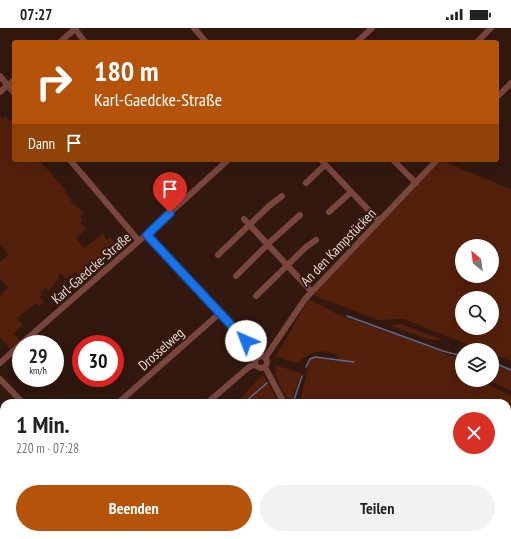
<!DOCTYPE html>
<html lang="de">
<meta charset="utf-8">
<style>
:root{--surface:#fff;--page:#f2f2f2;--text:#222;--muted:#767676;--accent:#b45309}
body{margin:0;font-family:"PT Sans Narrow",sans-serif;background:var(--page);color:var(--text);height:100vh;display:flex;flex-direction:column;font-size:15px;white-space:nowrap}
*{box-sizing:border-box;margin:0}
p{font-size:13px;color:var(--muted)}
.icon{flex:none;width:22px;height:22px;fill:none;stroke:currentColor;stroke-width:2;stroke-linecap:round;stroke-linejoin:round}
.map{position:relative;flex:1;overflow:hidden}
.panel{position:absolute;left:0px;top:371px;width:511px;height:140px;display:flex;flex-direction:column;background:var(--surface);border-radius:12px 12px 0 0;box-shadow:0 4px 16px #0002}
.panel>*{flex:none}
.top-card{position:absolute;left:12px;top:12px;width:487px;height:122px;border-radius:4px;box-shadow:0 4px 16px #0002;background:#b45309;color:#fff;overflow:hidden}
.needle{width:26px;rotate:331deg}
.tools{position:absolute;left:455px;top:211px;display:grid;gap:8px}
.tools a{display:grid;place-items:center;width:44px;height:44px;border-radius:50%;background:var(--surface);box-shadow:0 4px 16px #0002;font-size:20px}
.speed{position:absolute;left:12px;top:307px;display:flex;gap:8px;font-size:20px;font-weight:700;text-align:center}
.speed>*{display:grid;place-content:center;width:52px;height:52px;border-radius:50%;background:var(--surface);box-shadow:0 4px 16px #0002;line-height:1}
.speed small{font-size:10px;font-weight:400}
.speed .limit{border:6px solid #d22;background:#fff;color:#111}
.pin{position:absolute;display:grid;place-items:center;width:34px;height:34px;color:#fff;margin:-41px -17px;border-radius:50% 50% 50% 0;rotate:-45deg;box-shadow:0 0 4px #0007}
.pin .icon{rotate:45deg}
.me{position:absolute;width:44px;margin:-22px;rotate:316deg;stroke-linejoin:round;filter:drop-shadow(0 0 3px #0008)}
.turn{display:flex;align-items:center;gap:14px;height:84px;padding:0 16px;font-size:18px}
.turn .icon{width:52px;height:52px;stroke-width:2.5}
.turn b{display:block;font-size:28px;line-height:34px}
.then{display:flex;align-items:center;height:38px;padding:0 16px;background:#0003;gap:8px;font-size:15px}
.round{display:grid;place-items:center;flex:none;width:42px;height:42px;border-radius:21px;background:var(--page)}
.head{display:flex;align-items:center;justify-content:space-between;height:68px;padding:0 16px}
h1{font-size:24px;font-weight:800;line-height:30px}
.cta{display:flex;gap:8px;margin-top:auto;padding:8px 16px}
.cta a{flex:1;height:46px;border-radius:24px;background:var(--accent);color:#fff;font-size:16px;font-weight:800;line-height:46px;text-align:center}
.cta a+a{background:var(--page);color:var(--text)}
.status{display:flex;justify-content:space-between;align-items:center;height:28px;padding:0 20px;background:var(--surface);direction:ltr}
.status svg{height:11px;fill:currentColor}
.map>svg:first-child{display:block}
.green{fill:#53200b;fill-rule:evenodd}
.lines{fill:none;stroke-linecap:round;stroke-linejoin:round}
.stream{stroke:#5f6a8f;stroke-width:1.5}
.minor{stroke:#79463e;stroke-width:6}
.route-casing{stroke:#114b97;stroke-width:10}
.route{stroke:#1a73e8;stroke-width:7}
.labels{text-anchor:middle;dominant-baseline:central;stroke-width:4;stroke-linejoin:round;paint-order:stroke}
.street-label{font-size:14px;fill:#ebd9d2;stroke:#32180e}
</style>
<div class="status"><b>07:27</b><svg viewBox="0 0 49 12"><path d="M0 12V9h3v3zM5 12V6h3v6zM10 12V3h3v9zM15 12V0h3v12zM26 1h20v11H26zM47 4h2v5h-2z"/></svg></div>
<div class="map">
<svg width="511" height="511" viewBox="0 0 511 511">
<rect width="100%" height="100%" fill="#32180e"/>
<path class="green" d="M0 88 3 91 6 89 10 93 12 91 14 94V132H36L40 135 41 134 66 163 65 164 72 173 70 175 73 177 74 175 83 185 80 188 83 192 80 194 86 201 76 210 84 220 103 206 107 212 110 209 115 215 102 225 104 227 101 230 107 237 97 246 90 235 85 239 87 241 79 248 76 244 66 251 61 245 58 248 59 250 49 263 46 260 40 264 42 267 40 269 44 274 39 278 36 275 17 290 23 297 14 305 20 313 10 321 0 309V269L3 268 1 266 8 260 0 250V234L9 227 0 216Z
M440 132 511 161V333L492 326V322H481L404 291 378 292 315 268 314 265ZM462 218H492V248H462ZM462 270H492V300H462Z
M309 271 337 286 462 331V343H460L453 353 458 348 462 349V352C481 352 495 359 511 368V487L507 488V375H300L309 333 314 330 338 333 337 327C320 320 312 324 297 335L275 329Z
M401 296 443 312H431L388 297Z
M492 336 511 343V363L488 352H492Z
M275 337 301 345 291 375 288 373 277 351Z
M263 346 279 375H236Z
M179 507H282L281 511H177Z
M338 507H463L458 509V511H338Z"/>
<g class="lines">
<path class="stream" d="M347 288 443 323 462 328
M492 334 511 342
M306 339 310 331 315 329 354 334
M244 375 267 355
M293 375 302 348
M195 511V507"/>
<path class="minor" d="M194 0 206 14
M75 1 85 14
M60 14 76 0
M357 14 372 0
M477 14 491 0
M0 48 14 65
M0 64 14 52
M497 69 511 55
M70 132 139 213
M321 132 379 193
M393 132 416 155
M306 155 325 137
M329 184 351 164
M244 191 312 264
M147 207 255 322 259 329
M218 227 269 178 282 168
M236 248 271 213 300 187
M256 268 306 219 316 212
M21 316 139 213 228 132
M255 334a6 6 0 1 1 12 0a6 6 0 1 1-12 0Z
M265 330 305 271 437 132
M0 335 21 316
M265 339 284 375
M0 351 23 375
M118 375 220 285
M207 375 249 339 255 336
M0 484 4 488
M41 507 44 511
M119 507 120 511
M17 511 22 507
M137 511 141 507
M329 511 330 507"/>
</g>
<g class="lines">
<g class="route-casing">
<path id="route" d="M170 185 147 207 246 313"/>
</g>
<use href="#route" class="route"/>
</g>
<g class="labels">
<g class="street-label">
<text transform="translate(338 219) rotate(-46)">An den Kampstücken</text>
<text transform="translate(91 240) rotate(-41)">Karl-Gaedcke-Straße</text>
<text transform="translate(161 321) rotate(-42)">Drosselweg</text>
</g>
</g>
</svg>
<div class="tools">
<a><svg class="needle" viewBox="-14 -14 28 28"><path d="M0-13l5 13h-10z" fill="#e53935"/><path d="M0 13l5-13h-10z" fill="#767676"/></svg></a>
<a><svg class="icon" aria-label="search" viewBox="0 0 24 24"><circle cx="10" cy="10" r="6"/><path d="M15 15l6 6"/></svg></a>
<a><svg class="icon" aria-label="layers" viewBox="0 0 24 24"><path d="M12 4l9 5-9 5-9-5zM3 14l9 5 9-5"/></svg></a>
</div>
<div class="speed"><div>29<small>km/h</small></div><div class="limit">30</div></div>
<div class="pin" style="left:170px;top:185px;background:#d93025"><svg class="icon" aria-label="arrive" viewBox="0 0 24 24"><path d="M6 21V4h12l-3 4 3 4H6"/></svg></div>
<svg class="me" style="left:246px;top:313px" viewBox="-20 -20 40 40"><circle r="19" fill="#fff"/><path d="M0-13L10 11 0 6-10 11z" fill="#1a73e8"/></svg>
<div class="top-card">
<div class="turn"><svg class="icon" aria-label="right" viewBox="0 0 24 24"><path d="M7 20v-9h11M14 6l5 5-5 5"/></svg><div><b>180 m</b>Karl-Gaedcke-Straße</div></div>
<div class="then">Dann<svg class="icon" aria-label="arrive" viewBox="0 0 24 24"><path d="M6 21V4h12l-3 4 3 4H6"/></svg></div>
</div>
<section class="panel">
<div class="head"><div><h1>1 Min.</h1><p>220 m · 07:28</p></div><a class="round" style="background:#d93025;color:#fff"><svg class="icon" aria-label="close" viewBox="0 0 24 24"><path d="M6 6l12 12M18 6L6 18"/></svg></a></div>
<div class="cta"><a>Beenden</a><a>Teilen</a></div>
</section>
</div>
